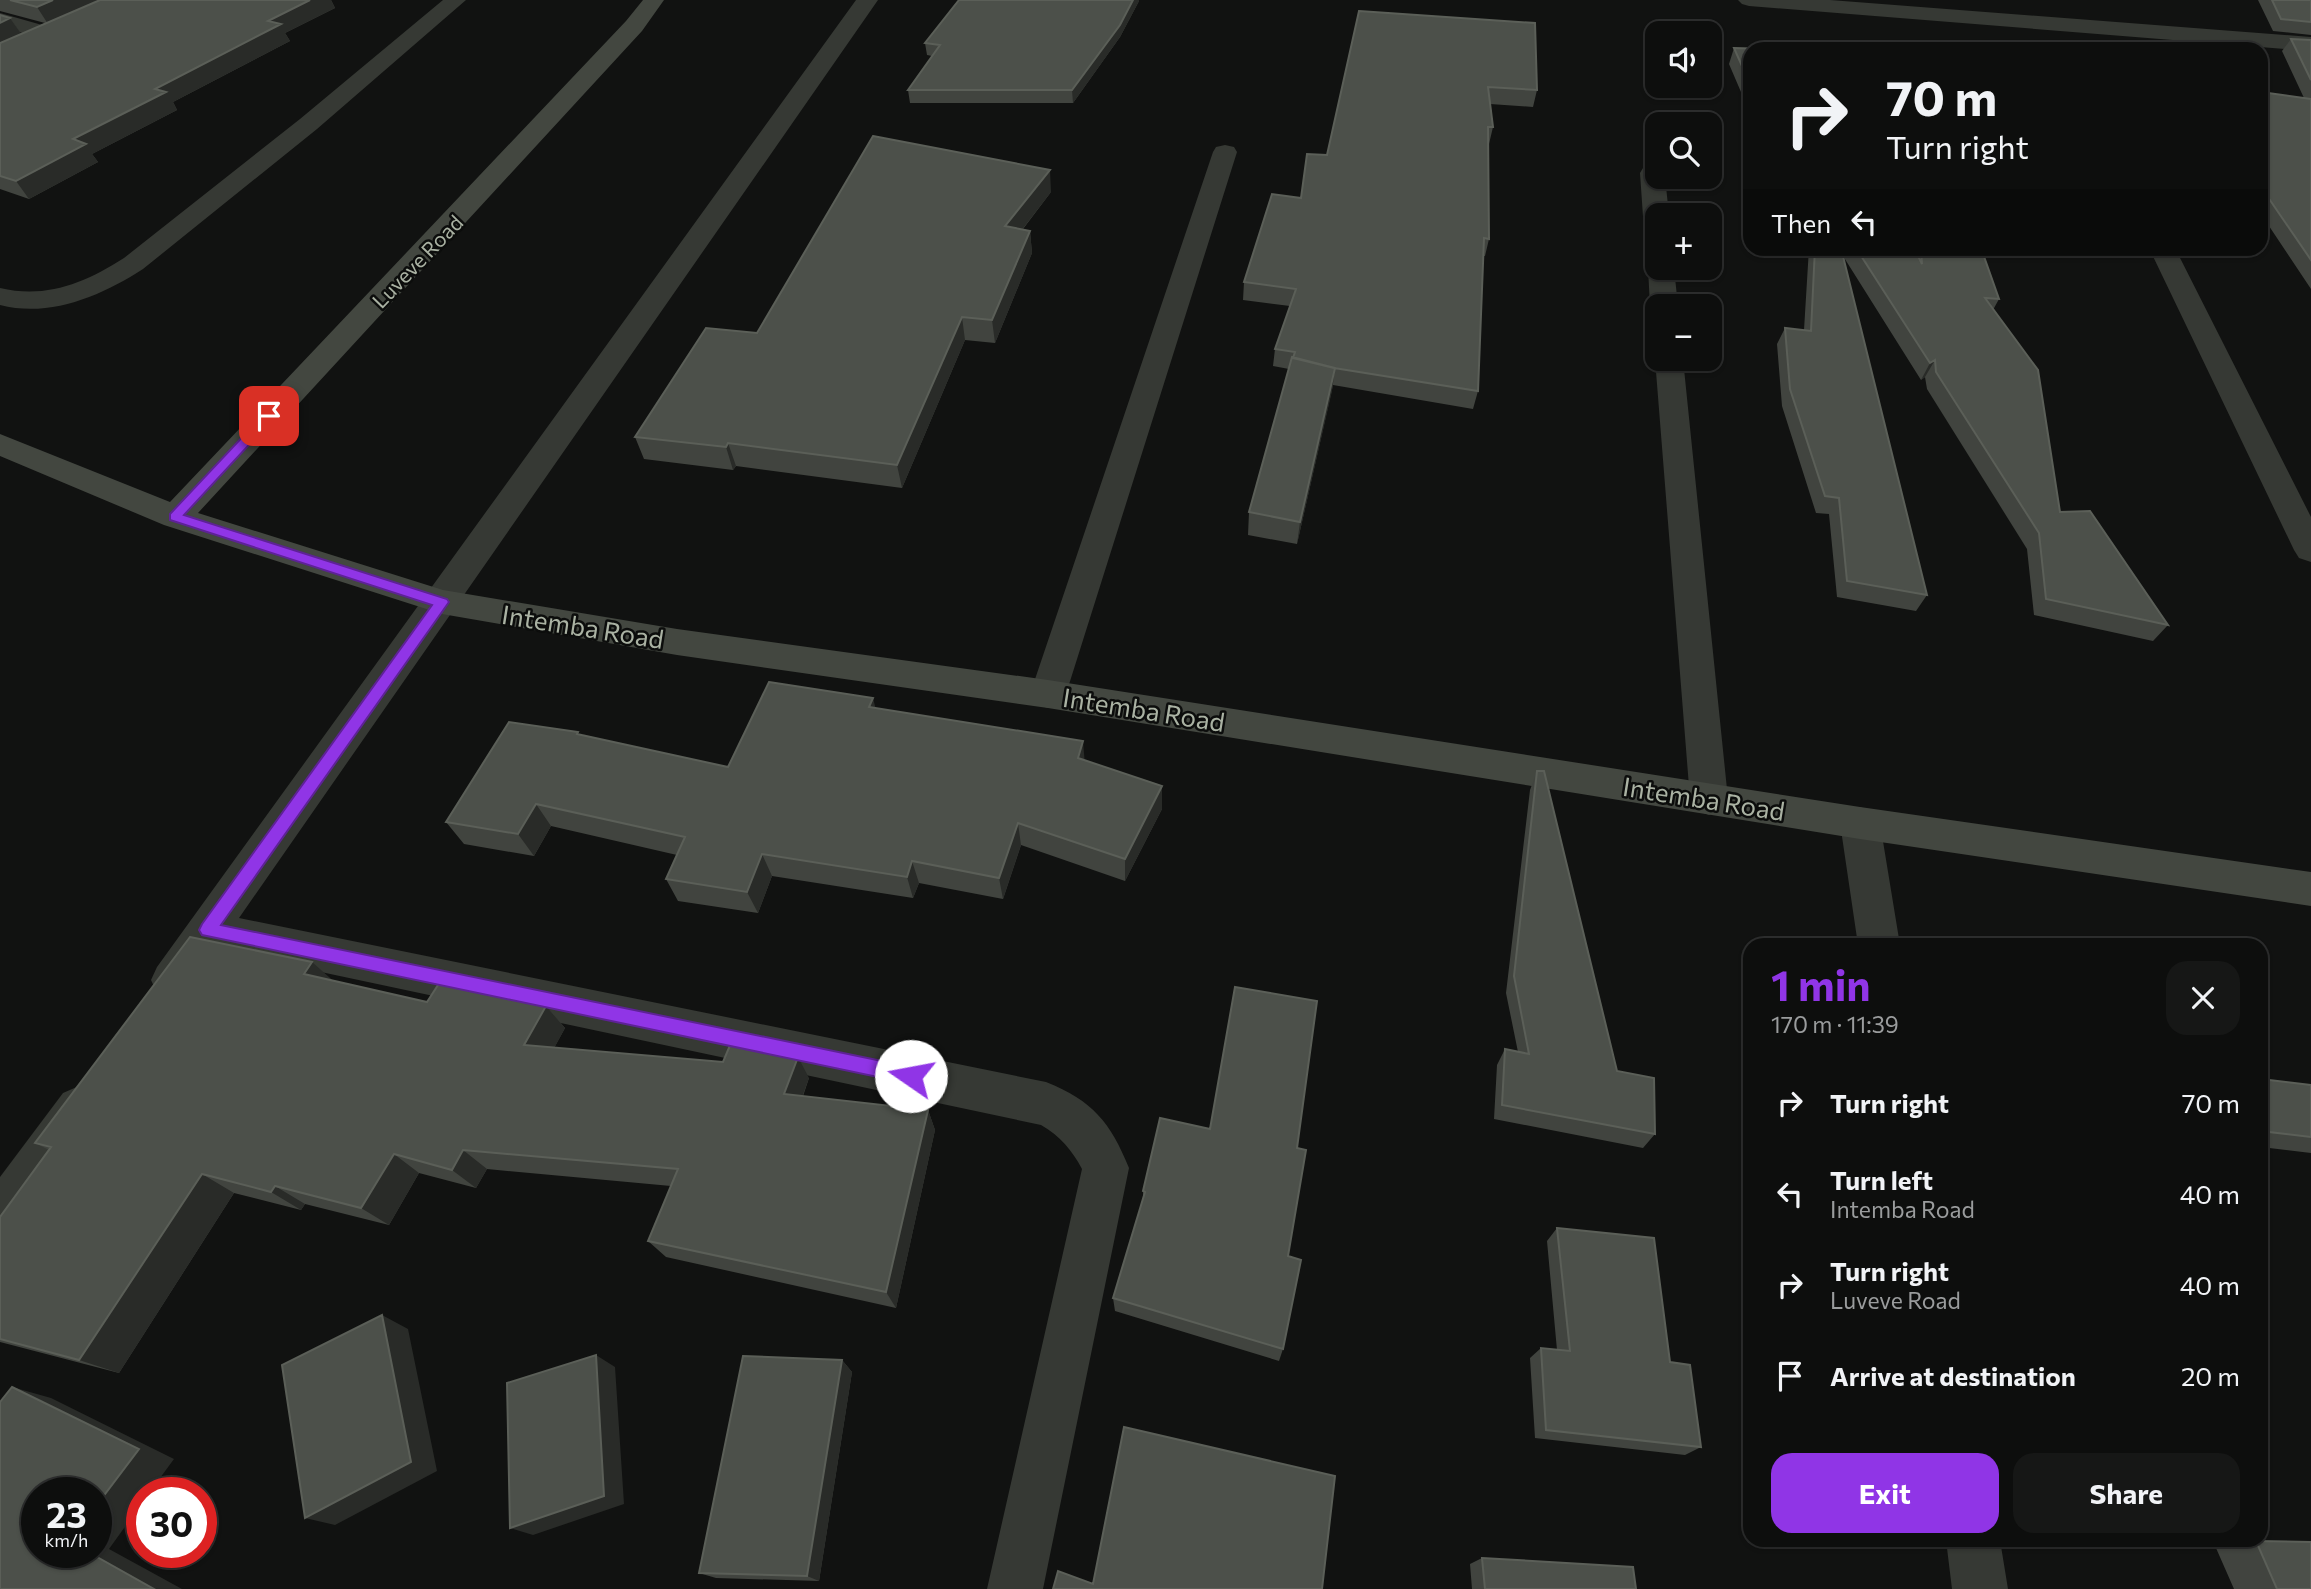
<!DOCTYPE html>
<meta charset="utf-8">
<style>
:root{--surface:#0d0e0d;--page:#161716;--text:#f1f3f6;--muted:#9a9c9d;--line:#2d2e2e;--accent:#9035e6}
body{margin:0;font-family:Commissioner,sans-serif;background:var(--page);color:var(--text);height:100vh;display:flex;flex-direction:column;font-size:26px;white-space:nowrap}
*{box-sizing:border-box;margin:0}
p{font-size:23px;color:var(--muted)}
.icon{flex:none;width:38px;height:38px;fill:none;stroke:currentColor;stroke-width:2;stroke-linecap:round;stroke-linejoin:round}
.map{position:relative;flex:1;overflow:hidden}
.sheet{position:absolute;left:1743px;top:938px;width:525px;height:609px;display:flex;flex-direction:column;background:var(--surface);border-radius:21px;box-shadow:0 2px 5px #0004,0 0 0 2px var(--line)}
.sheet>*{flex:none}
.top-card{position:absolute;left:1743px;top:42px;width:525px;height:214px;border-radius:21px;box-shadow:0 2px 5px #0004,0 0 0 2px var(--line);background:#0d0e0d;color:var(--text);overflow:hidden}
.tools{position:absolute;left:1645px;top:21px;display:grid;gap:14px}
.tools a{display:grid;place-items:center;width:77px;height:77px;border-radius:14px;background:var(--surface);box-shadow:0 2px 5px #0004,0 0 0 2px var(--line);font-size:35px}
.speed{position:absolute;left:21px;top:1477px;display:flex;gap:14px;font-size:35px;font-weight:700;text-align:center}
.speed>*{display:grid;place-content:center;width:91px;height:91px;border-radius:50%;background:var(--surface);box-shadow:0 2px 5px #0004,0 0 0 2px var(--line);line-height:1}
.speed small{font-size:18px;font-weight:400}
.speed .limit{border:10px solid #d22;background:#fff;color:#111}
.pin{position:absolute;display:grid;place-items:center;width:60px;height:60px;color:#fff;margin:-30px;border-radius:14px;box-shadow:0 4px 10px #0006}
.me{position:absolute;width:77px;margin:-38px;rotate:282deg;stroke-linejoin:round;filter:drop-shadow(0 0 5px #0008)}
.turn{display:flex;align-items:center;gap:24px;height:147px;padding:0 28px;font-size:32px}
.turn .icon{width:91px;height:91px;stroke-width:2.5}
.turn b{display:block;font-size:49px;line-height:60px}
.then{display:flex;align-items:center;height:66px;padding:0 28px;background:#0003;gap:14px;font-size:26px}
.round{display:grid;place-items:center;flex:none;width:74px;height:74px;border-radius:21px;background:var(--page)}
.summary{display:flex;align-items:center;justify-content:space-between;height:119px;padding:0 28px}
h1{font-size:42px;font-weight:700;line-height:52px;color:var(--accent)}
.cta{display:flex;gap:14px;margin-top:auto;padding:14px 28px}
.cta a{flex:1;height:80px;border-radius:21px;background:var(--accent);color:#fff;font-size:28px;font-weight:700;line-height:80px;text-align:center}
.cta a+a{background:var(--page);color:var(--text)}
ul{padding:0;list-style:none}
li{display:flex;align-items:center;gap:21px;height:91px;padding:0 28px}
li div{flex:1}
li b{display:block;font-size:26px}
li em{font-style:normal}
.map>svg:first-child{display:block}
.lines{fill:none;stroke-linecap:round;stroke-linejoin:round}
.street{fill:#363934;fill-rule:evenodd}
.secondary{fill:#434740;fill-rule:evenodd}
.wall{fill:#41443f}
.shaded-wall{fill:#292b28}
.building{fill:#4c504a;stroke:#5b5f58;stroke-width:2}
.route{fill:#9035e6;stroke:#5e2296;stroke-width:2}
.labels{text-anchor:middle;dominant-baseline:central;stroke-width:5;stroke-linejoin:round;paint-order:stroke}
.far-street-label{font-size:21px;fill:#aab2a3;stroke:#0c0d0c}
.street-label{font-size:26px;fill:#aab2a3;stroke:#0c0d0c}
</style>
<div class="map">
<svg width="2311" height="1589" viewBox="0 0 2311 1589">
<rect width="100%" height="100%" fill="#111211"/>
<g class="lines">
<path class="street" d="M443 0H466L317 129 143 269C101 296 50 318 0 305V288C46 299 85 283 124 258L300 119Z
M856 0H878L239 918 1046 1082C1093 1101 1110 1122 1129 1168L1043 1589H987L1082 1169C1072 1150 1060 1136 1041 1125L217 950 187 993 172 999 157 993 151 980 157 967Z
M1738 0H1830L2311 37V51L1749 6 1742 4Z
M0 13 56 29 59 34 56 39 48 41 0 26Z
M1225 145 1234 147 1237 152 1066 694 1061 704 1048 708 1035 704 1030 694 1213 152 1216 147Z
M1652 166 1657 167V177H1665L1669 215H1657V239L1648 237 1644 231 1640 173 1643 168Z
M2149 248H2175L2311 517V562L2299 558 2294 550Z
M1657 261V268H1674L1678 306H1657V313L1650 306 1648 268 1651 262Z
M1657 355V359H1683L1728 799 1723 810 1709 815 1695 810 1690 799 1655 359Z
M1860 807 1874 812 1880 823 1900 945H1858L1840 823 1846 812Z
M79 1086 95 1093 102 1108 95 1123 17 1234 0 1241V1177L63 1093Z
M1946 1540H2000L2008 1589H1952Z"/>
<path class="secondary" d="M643 0H664L642 31 198 513 443 590 677 629 1048 680 1860 807 2311 872V906L1860 839 1048 708 677 655 442 614 164 525 0 456V434L170 502 626 21Z"/>
</g>
<path class="wall" d="M0 0H331L335 8 285 33 290 41 173 102 177 110 92 154 98 162 29 199 0 189V15L10 18 21 34 45 23 0 11Z
M2258 0H2311V35L2273 31Z
M1139 1 1120 37 1073 103H910L908 90 932 56 927 55 925 43Z
M1359 11 1537 90 1533 107 1490 104 1493 127 1489 144H1488L1489 239 1485 256H1483L1478 391 1473 409 1333 385 1297 544 1248 535 1249 512 1289 369 1273 366 1275 349 1290 306 1243 300 1244 282 1301 198 1327 155Z
M2291 39 2311 40V289L2261 214V92L2304 98 2282 51Z
M1734 48 1750 49V113L1729 64Z
M1051 192 1023 229 1030 231 1032 253 995 343 965 340 902 488 736 466 733 470 644 459 635 437 757 333Z
M1809 248H1981L1999 299 1993 310 2060 512 2168 625 2153 641 2034 615 2027 549 1927 389 1925 377 1921 380 1843 256 1927 595 1916 611 1837 597 1829 514 1816 513 1782 406 1777 344 1785 328 1804 330Z
M876 708 1084 760 1162 809 1125 881 1021 845 1003 899 919 883 913 898 772 876 758 913 678 901 666 879 677 855 551 826 534 856 464 844 446 822 579 735 728 767Z
M1537 771 1617 1071 1655 1134 1643 1148 1494 1119 1497 1065 1505 1049 1518 1052 1506 993 1530 790Z
M333 981 427 1002 546 1006 565 1028 554 1048 809 1078 803 1096 928 1110 935 1130 896 1308 666 1257 648 1241 671 1186 487 1169 476 1188 419 1173 389 1225 305 1204 301 1210 234 1193 119 1373 0 1342V1217L49 1150 35 1143Z
M2261 1079 2311 1085V1153L2261 1147Z
M1297 1148 1288 1256 1283 1349 1279 1361 1115 1311 1113 1298 1143 1201V1191Z
M1557 1228 1670 1362 1701 1447 1685 1455 1535 1438 1530 1358 1541 1348 1557 1350 1547 1241Z
M842 1360 852 1372 819 1581 716 1578 699 1573Z
M2256 1541 2311 1589H2234L2216 1548Z
M1482 1558 1636 1589H1472L1470 1564Z"/>
<path class="shaded-wall" d="M53 0H102L48 24 37 7Z
M310 0H331L335 8 285 33 290 41 173 102 177 110 92 154 98 162 29 199 16 181 73 139 155 89 268 21Z
M1133 0H1139V1L1120 37 1073 103 1072 90Z
M10 18 22 35 0 45V23Z
M1050 170 1051 192 1008 248 1005 226Z
M1030 231 1032 253 995 343 992 320Z
M962 317 965 340 902 488 897 465Z
M1935 360 1925 377 1921 380 1930 363Z
M1335 368 1332 391 1297 544 1300 522Z
M728 443 736 466 733 470 726 447Z
M873 698 879 722 869 707Z
M1083 741 1085 765 1078 758Z
M1162 786V809L1125 881V859Z
M536 804 551 826 534 856 518 834Z
M1018 823 1021 845 1003 899 999 878Z
M762 854 772 876 758 913 747 892Z
M912 861 919 883 913 898 907 877Z
M312 962 338 985 304 974Z
M546 1006 565 1028 544 1067 524 1045Z
M798 1057 809 1078 796 1114 784 1094Z
M928 1110 935 1130 896 1308 886 1292Z
M463 1150 487 1169 476 1188 452 1170Z
M394 1154 419 1173 389 1225 361 1208Z
M202 1174 234 1193 119 1373 79 1360Z
M275 1186 305 1204 301 1210 271 1192Z
M382 1315 408 1329 437 1471 335 1525 305 1518Z
M596 1355 615 1367 624 1504 533 1535 510 1528Z
M842 1360 852 1372 819 1581 807 1576Z
M12 1387 51 1398 174 1459 149 1493H142V1503L109 1549 182 1589H154L88 1552H96V1506Z"/>
<path class="building" d="M10 0H53L37 7Z
M100 0H310L268 21 281 24 155 89 166 92 73 139 86 144 16 181 0 176V43Z
M959 0H1133L1120 25 1072 90H908L940 45 925 43Z
M2272 0H2311V22L2281 19Z
M1359 11 1535 23 1537 90 1488 87 1493 127H1488L1489 239 1484 238 1478 391 1334 368 1293 358 1295 352 1275 349 1296 289 1244 282 1272 194 1301 198 1307 154 1327 155Z
M0 15 10 18 0 23Z
M2291 39 2311 40V80Z
M1734 48 1770 49H1750V84Z
M2261 92 2311 99V260L2261 187Z
M873 136 1050 170 1005 226 1030 231 992 320 962 317 897 465 728 443 726 447 635 437 706 328 757 333Z
M1815 248H1841L1927 595 1847 581 1839 498 1825 496 1790 389 1785 328 1811 331Z
M1856 248H1914L1922 264 1921 248H1981L1999 299 1985 298 2038 370 2060 512 2090 511 2168 625 2046 599 2039 533 1936 372 1935 360 1930 363Z
M1292 357 1335 368 1300 522 1249 512Z
M769 682 873 698 869 707 1083 741 1078 758 1162 786 1125 859 1018 823 999 878 912 861 907 877 762 854 747 892 666 879 685 837 536 804 518 834 446 822 509 722 578 732 577 734 728 767Z
M1537 771H1544L1617 1071 1654 1078 1655 1134 1502 1105 1505 1049 1529 1054 1514 976Z
M190 937 312 962 304 974 427 1002 440 982 546 1006 524 1045 723 1062 731 1043 798 1057 784 1094 928 1110 886 1292 648 1241 678 1169 463 1150 452 1170 394 1154 361 1208 275 1186 271 1192 202 1174 79 1360 0 1339V1217L51 1147 35 1143Z
M1235 987 1317 1001 1297 1148 1306 1150 1288 1256 1301 1260 1283 1349 1113 1298 1145 1192 1143 1191 1160 1118 1210 1129Z
M2261 1079 2311 1085V1137L2261 1131Z
M1557 1228 1654 1238 1670 1362 1690 1365 1701 1447 1546 1430 1541 1348 1570 1351Z
M382 1315 411 1462 305 1518 282 1365Z
M596 1355 604 1496 510 1528 507 1383Z
M743 1356 842 1360 807 1576 699 1573Z
M12 1387 139 1449 96 1506V1493H37V1552H88L154 1589H0V1402Z
M1124 1427 1335 1476 1322 1589H1053L1058 1571 1093 1584Z
M2256 1541 2311 1542V1589H2277Z
M1482 1558 1633 1567 1636 1589H1485Z"/>
<path class="route" d="M269 412 275 416 273 419 184 515 447 599 449 602 221 925 911 1067 917 1070 920 1076 917 1082 911 1084 202 935 199 930 202 924 432 605 170 520V514L265 413Z"/>
<g class="labels">
<g class="far-street-label">
<text transform="translate(417 261) rotate(-46)">Luveve Road</text>
</g>
<g class="street-label">
<text transform="translate(583 626) rotate(9)">Intemba Road</text>
<text transform="translate(1144 709) rotate(9)">Intemba Road</text>
<text transform="translate(1704 798) rotate(9)">Intemba Road</text>
</g>
</g>
</svg>
<div class="tools">
<a><svg class="icon" aria-label="sound" viewBox="0 0 24 24"><path d="M4 9h4l5-4v14l-5-4H4zM17 9q2 3 0 6"/></svg></a>
<a><svg class="icon" aria-label="search" viewBox="0 0 24 24"><circle cx="10" cy="10" r="6"/><path d="M15 15l6 6"/></svg></a>
<a>+</a>
<a>−</a>
</div>
<div class="speed"><div>23<small>km/h</small></div><div class="limit">30</div></div>
<div class="pin" style="left:269px;top:416px;background:#d93025"><svg class="icon" aria-label="arrive" viewBox="0 0 24 24"><path d="M6 21V4h12l-3 4 3 4H6"/></svg></div>
<svg class="me" style="left:911px;top:1076px" viewBox="-20 -20 40 40"><circle r="19" fill="#fff"/><path d="M0-13L10 11 0 6-10 11z" fill="#9035e6"/></svg>
<div class="top-card">
<div class="turn"><svg class="icon" aria-label="right" viewBox="0 0 24 24"><path d="M7 20v-9h11M14 6l5 5-5 5"/></svg><div><b>70 m</b>Turn right</div></div>
<div class="then">Then<svg class="icon" aria-label="left" viewBox="0 0 24 24"><path d="M17 20v-9H6M10 6l-5 5 5 5"/></svg></div>
</div>
<section class="sheet">
<div class="summary"><div><h1>1 min</h1><p>170 m · 11:39</p></div><a class="round"><svg class="icon" aria-label="close" viewBox="0 0 24 24"><path d="M6 6l12 12M18 6L6 18"/></svg></a></div>
<ul>
<li><svg class="icon" aria-label="right" viewBox="0 0 24 24"><path d="M7 20v-9h11M14 6l5 5-5 5"/></svg><div><b>Turn right</b></div><em>70 m</em></li>
<li><svg class="icon" aria-label="left" viewBox="0 0 24 24"><path d="M17 20v-9H6M10 6l-5 5 5 5"/></svg><div><b>Turn left</b><p>Intemba Road</p></div><em>40 m</em></li>
<li><svg class="icon" aria-label="right" viewBox="0 0 24 24"><path d="M7 20v-9h11M14 6l5 5-5 5"/></svg><div><b>Turn right</b><p>Luveve Road</p></div><em>40 m</em></li>
<li><svg class="icon" aria-label="arrive" viewBox="0 0 24 24"><path d="M6 21V4h12l-3 4 3 4H6"/></svg><div><b>Arrive at destination</b></div><em>20 m</em></li>
</ul>
<div class="cta"><a>Exit</a><a>Share</a></div>
</section>
</div>
